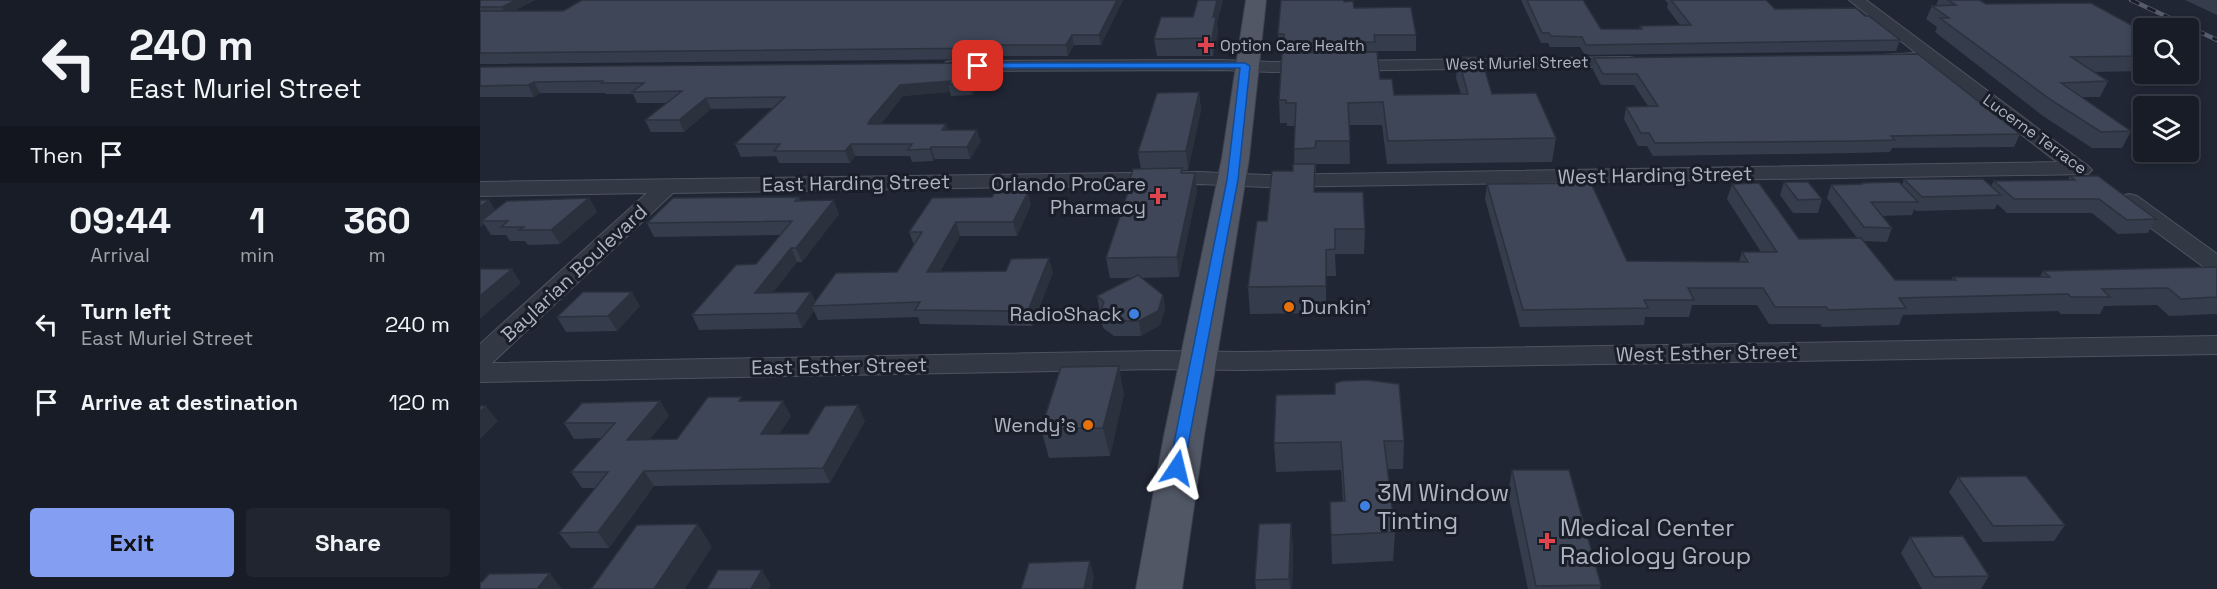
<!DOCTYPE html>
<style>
:root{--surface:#181c27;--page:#21252f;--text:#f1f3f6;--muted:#9fa1a7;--line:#363a44;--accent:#849ff1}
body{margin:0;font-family:"Space Grotesk",sans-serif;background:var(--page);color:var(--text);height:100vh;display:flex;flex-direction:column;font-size:22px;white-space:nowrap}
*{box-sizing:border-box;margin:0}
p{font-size:20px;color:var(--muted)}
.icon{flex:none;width:33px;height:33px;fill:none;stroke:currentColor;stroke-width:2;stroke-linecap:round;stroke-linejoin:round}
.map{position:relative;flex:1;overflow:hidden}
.panel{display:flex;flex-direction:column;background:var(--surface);width:480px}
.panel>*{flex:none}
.guide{background:#181c27;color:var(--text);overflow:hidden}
.fabs{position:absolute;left:1653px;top:18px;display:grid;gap:12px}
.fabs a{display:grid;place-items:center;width:66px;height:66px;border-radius:6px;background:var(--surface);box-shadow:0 3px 9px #0003,0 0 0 2px var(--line);font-size:30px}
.pin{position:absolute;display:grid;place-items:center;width:51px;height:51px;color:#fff;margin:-26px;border-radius:12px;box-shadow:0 3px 9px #0006}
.me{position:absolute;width:66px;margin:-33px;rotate:10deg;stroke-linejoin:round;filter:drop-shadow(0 0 4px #0008)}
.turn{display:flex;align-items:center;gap:21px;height:126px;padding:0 30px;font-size:27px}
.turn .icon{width:78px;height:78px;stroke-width:2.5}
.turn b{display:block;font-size:42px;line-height:51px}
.then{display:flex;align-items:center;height:57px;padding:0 30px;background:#0003;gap:12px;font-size:22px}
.eta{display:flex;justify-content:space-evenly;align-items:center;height:102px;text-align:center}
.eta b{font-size:36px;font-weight:600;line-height:42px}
.action{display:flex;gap:12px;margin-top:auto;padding:12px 30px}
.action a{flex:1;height:69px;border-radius:6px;background:var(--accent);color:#111;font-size:24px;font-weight:600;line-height:69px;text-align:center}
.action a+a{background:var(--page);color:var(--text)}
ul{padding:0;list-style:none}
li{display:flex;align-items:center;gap:18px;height:78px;padding:0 30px}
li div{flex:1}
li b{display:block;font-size:22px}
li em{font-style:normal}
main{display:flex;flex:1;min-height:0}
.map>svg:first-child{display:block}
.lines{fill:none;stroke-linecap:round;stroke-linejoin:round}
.minor-casing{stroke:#4e5360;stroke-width:2}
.primary-casing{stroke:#3d424f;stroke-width:2}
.minor{fill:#333845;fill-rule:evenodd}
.primary{fill:#515765;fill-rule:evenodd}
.rail-casing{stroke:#565c6c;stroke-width:4.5}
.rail{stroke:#191e29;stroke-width:3;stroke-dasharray:9;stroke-linecap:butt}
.wall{fill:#353c4b}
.shaded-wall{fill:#2b313d}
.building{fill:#3e4657;stroke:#2b313d;stroke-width:1.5}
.route{fill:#1a73e8;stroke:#114b97;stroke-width:1.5}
.health-dot{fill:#e0444e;stroke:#191e29;stroke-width:2}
.food-dot{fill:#e8710a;stroke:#191e29;stroke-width:2}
.shop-dot{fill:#3f7fe0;stroke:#191e29;stroke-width:2}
.labels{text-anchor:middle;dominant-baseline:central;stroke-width:6;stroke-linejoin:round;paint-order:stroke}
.far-poi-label{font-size:16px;fill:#adb3c2;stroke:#191e29;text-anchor:start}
.far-street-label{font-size:16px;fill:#adb3c2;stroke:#191e29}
.street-label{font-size:20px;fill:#adb3c2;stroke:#191e29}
.poi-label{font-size:20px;fill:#adb3c2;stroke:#191e29;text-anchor:end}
.near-poi-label{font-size:24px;fill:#adb3c2;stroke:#191e29;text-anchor:start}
</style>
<main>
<section class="panel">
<div class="guide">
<div class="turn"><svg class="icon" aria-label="left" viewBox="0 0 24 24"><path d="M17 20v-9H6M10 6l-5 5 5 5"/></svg><div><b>240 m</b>East Muriel Street</div></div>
<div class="then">Then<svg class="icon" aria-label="arrive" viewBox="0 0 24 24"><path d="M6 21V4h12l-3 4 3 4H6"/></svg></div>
</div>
<div class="eta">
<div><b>09:44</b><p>Arrival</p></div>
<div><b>1</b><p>min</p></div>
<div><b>360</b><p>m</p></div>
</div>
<ul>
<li><svg class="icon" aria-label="left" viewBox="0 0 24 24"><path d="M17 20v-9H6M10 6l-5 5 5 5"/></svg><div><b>Turn left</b><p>East Muriel Street</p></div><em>240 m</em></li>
<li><svg class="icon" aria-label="arrive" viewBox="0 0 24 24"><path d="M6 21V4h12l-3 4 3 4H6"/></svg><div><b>Arrive at destination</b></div><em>120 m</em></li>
</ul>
<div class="action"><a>Exit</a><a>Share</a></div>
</section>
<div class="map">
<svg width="1737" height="589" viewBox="0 0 1737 589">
<rect width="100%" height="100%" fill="#202634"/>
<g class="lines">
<g class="minor-casing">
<path id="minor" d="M1369 0H1386L1608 166 1612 170 1608 174 785 187 721 184 193 193 12 363 677 351 762 352 1737 336V354L762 370 677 369 0 382V344L167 193 0 196V182L721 172 785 175 1577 162 1449 63H1402L1399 59 1402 55 1436 53Z
M1149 57 1155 58 1158 62 1155 66 792 72 741 70 472 71 466 70 463 66 466 62 472 61 741 60 792 62Z
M1649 194 1657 196 1737 254V272L1728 270 1641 206 1638 201 1641 196Z"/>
</g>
<g class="primary-casing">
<path id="primary" d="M766 0H786L769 158 724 436 702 589H656L684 436 742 158Z"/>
</g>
<use href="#minor" class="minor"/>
<use href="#primary" class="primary"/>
<g class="rail-casing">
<path id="rail" d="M1651 0 1737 40"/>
</g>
<use href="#rail" class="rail"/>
</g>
<path class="wall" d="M0 0H55L34 11 643 0 621 45H594L588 56H520L518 59 0 64Z
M718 0H743L737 23 738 33 733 56H677L674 39 713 17Z
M1041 0H1103L1121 29H1159L1160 26 1200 25 1187 8 1188 3 1185 0H1286L1295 9 1420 40 1416 51 1105 55 1100 47H1070L1068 43H1061Z
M1458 0H1499L1506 4 1664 32V71L1613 72 1628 81 1620 97H1602L1651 131 1642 148H1612L1563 116 1455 32 1457 27 1446 19 1452 6H1456Z
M1705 0H1737V15Z
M864 2 874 8 936 35V51H895L900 79 914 95 981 94 976 78 978 57 1012 94 1076 138 1072 162 907 164 902 125H869L870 164H836V172H835V192L885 229 884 254H855L856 276H846V313L770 314 768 287 787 221 813 171 814 164 815 126H807V123H800L799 100 804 53V51H798V34Z
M1114 58 1540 134 1534 147 1412 148 1410 152 1374 153 1173 156 1167 146H1158L1144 119 1146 107 1168 106 1154 85H1121L1113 70Z
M505 63 508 74 492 95 471 96 470 92 423 96 401 124H466L468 130 501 141 490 159H455L453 161 432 162 430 156H375L370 163H299L296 156 261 157 255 144 293 108 231 109 204 132H171L165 120 187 103H157L153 94H126L125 93H60L54 97H0V67Z
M719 92 721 110 708 170H703V173L717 191 699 277 661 278 683 295 685 309 680 325 661 336H634L623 328 617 296 653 278H630L626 258 650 187 649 183 661 169 658 152Z
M1590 176 1676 219 1668 233 1638 234 1612 213H1527L1517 204 1515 209 1436 211 1434 209 1432 215 1402 216 1412 228 1407 242 1383 241 1415 280H1471L1473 277H1560L1563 271 1737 267V314L1689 316 1677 305 1624 306 1620 314H1581L1578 311 1423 315 1419 325 1342 327 1340 324H1289L1277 305H1212L1209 317H1165L1164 325 1040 327 1005 199 1007 184 1147 261 1259 262 1262 252H1281L1247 199 1252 184 1319 239 1377 238 1347 198 1351 185 1381 184V183L1422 185 1424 179 1511 186 1514 181 1588 180Z
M1304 182 1342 199 1338 213H1313L1300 195Z
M319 197 320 201 359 214 322 262H317L293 292H331L335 301 417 272 434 245 429 232 551 205 537 236H480L460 272H573L552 326 440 324 438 317 338 320 334 311 322 328 219 330 212 315 276 264 301 235 174 237 167 223Z
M109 198 117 212 80 244 48 245 45 241H30L26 235H11L4 224 0 227V200L16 210Z
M160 306 137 331 86 332 77 317Z
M644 394 630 456 569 458 561 429Z
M180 401 189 416 170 439H197L264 401 311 416 299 434H328L385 421 350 483 174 486 129 548H91L79 533 115 488H102L91 472 121 438 94 439 84 423Z
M924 441 923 469H908L915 532 913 561 852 564 850 502 863 501 861 470 796 472 794 443Z
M1032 470 1121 585 1120 589H1048L1028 493Z
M1478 477 1585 525 1574 541 1503 542 1469 492Z
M811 523 813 552 812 589H776L775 580Z
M1430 537 1509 576 1501 589H1442L1421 553Z"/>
<path class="shaded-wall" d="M36 0H55L26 15 22 7Z
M637 0H643L621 45 619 35Z
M737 0H743L737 23 738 33 733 56 732 38 733 17Z
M592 35 594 45 588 56 586 45Z
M517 45 520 56 518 59 515 48Z
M505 63 508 74 492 95 490 84Z
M470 81 468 84 470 92 423 96 394 132 388 124 390 120 420 85Z
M54 82 60 93 54 97 48 85Z
M719 92 721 110 708 170 706 151Z
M226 98 231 109 204 132 199 120Z
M466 124 470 136 462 130Z
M497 130 501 141 490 159 487 147Z
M371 144 375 156 370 163 365 151Z
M451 147 455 159 453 161 450 149Z
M835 164V188L834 217V192Z
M715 173 717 191 699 277 697 257Z
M548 192 551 205 537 236 533 222Z
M109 198 117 212 80 244 71 230Z
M9 200 18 214 1 221 4 224 0 227V207Z
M354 200 359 214 322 262 316 248Z
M476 222 480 236 452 286 447 272Z
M311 248 317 262 282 307 275 293Z
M569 258 573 272 552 326 548 311Z
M32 269 41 283 0 319V296Z
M152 292 160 306 137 331 128 316Z
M331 292 337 306H332L334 311 322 328 316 313Z
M683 295 685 309 680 325 661 336 659 321Z
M639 366 644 394 630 456 623 428Z
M180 401 189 416 157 455 147 440Z
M303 401 311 416 289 449 281 434Z
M378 405 385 421 350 483 343 468Z
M6 406 18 421 0 439V412Z
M164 471 174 486 129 548 118 532Z
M811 523 813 552 812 589H810L809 579Z
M218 524 232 547 205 589H174Z
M610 561 614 577 612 589H604Z
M282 570 291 585 289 589H271Z
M70 573 82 589H57Z"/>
<path class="building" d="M0 0H36L22 7H0Z
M102 0H637L619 35H592L586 45H517L515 48 0 53V11H83Z
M718 0H737L733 17H736L732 38 674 39 681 17H713Z
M801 0H864V2L873 1 874 8 931 7 936 35H894L895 42 803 43 804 34H798Z
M1047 0H1103L1121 29H1162L1160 26 1211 25 1191 0H1286L1295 9 1376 8 1385 16H1389L1420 40 1106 45 1102 37 1071 36 1069 33H1062Z
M1468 0H1499L1506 4 1611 3 1664 32V56L1591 57 1628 81 1581 83 1651 131 1621 132 1571 100 1460 18H1469L1452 6 1476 5Z
M897 52 900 79H912L914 95 988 94 978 57H1001L1012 94 1056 93 1076 138 908 141 903 102 868 103 870 141H836L835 148 814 149 816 103H806V100H799L802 53Z
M1438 54 1540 134 1411 136 1415 140 1378 141 1175 143 1169 133H1161L1146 107 1178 106 1157 74H1123L1114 58Z
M505 63 490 84H468L470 81 420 85 390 120 388 124H466L462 130H497L487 147H451L450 149 428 150 432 144H371L365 151H294L300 144H255L305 97 226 98 199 120H165L202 91 152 92 164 83H121L123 81 54 82 48 85 0 86V67Z
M719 92 706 151 658 152 677 93Z
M813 164H835L834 192H883L885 229H855V249L846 250V286L768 287 777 221H787L792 171H813Z
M702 168 701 173H715L697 257 626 258 651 183H649L653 169Z
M1590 176H1618L1676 219 1647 220 1619 199H1534L1514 181 1595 180Z
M1424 179H1503L1521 195 1442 197Z
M1304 182H1328L1342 199 1318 200Z
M1419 182 1438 202H1391L1412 228 1384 227 1351 185 1383 184 1381 183Z
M1111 183 1147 261 1268 262 1262 252H1297L1252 184 1279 183 1319 239 1381 238 1415 280H1476L1473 277H1570L1563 271 1737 267V297L1701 299 1688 288 1622 289 1630 297H1591L1588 294 1419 298 1426 308 1349 310 1346 307H1295L1283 288H1208L1214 300H1164L1168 308 1043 310 1007 184Z
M515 192H548L533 222H476L447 272 526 271 531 259 569 258 548 311 435 310 440 302 332 306 356 273 417 272 442 232H429L452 198 512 197Z
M319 197 315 201 354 200 316 248H311L275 293 331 292 316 313 212 315 256 265 276 264 312 221 167 223 193 198Z
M109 198 71 230H39L44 227H21L28 221H1L27 201Z
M0 200H9L0 207Z
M0 269H32L0 296Z
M658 275 683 295 678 311 659 321H632L620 313 624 302 617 296Z
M103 292H152L128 316 77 317Z
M639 366 623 428 561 429 581 367Z
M887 380 919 384 924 441H904L915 532 851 535 850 502 865 501 861 442 794 443 796 395 855 394V383L862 381Z
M228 397H262L259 401H303L281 434H328L345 406 378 405 343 468 164 471 118 532 79 533 128 472H91L135 423H84L102 403 180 401 147 440 197 439Z
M0 406H6L0 412Z
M1032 470H1089L1121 585 1056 586Z
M1546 476 1585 525 1513 526 1478 477Z
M811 523 809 579 775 580 779 524Z
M218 524 174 589H111L157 525Z
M1483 536 1509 576 1454 577 1430 537Z
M610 561 604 589H541L549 563Z
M238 570H282L271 589H227Z
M70 573 57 589H0V582H2L9 574Z"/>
<path class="route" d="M498 63H765L770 66 758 180 703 472 697 474 691 472 689 468 747 180 760 68H495V64Z"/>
<g class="health-dot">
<path d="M723 36h6v6h6v6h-6v6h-6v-6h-6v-6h6z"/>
<path d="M675 187h6v6h6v6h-6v6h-6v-6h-6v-6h6z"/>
<path d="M1064 532h6v6h6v6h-6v6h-6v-6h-6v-6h6z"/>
</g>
<g class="food-dot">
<circle cx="809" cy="307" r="6"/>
<circle cx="608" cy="425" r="6"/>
</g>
<g class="shop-dot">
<circle cx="654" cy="314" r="6"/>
<circle cx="885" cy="506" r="6"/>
</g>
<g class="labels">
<g class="far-poi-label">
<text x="740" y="45">Option Care Health</text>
</g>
<g class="far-street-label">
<text transform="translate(1037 63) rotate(-1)">West Muriel Street</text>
<text transform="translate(1555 134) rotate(36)">Lucerne Terrace</text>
</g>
<g class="street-label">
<text transform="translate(1175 175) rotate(-1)">West Harding Street</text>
<text transform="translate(376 183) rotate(-1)">East Harding Street</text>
<text transform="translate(94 273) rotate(-43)">Baylarian Boulevard</text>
<text transform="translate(1227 353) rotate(-1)">West Esther Street</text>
<text transform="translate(359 366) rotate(-1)">East Esther Street</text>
</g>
<g class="poi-label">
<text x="666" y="184">Orlando ProCare<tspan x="666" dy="23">Pharmacy</tspan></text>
<text x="821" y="307" text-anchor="start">Dunkin'</text>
<text x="642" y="314">RadioShack</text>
<text x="596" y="425">Wendy's</text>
</g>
<g class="near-poi-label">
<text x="897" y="492">3M Window<tspan x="897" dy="28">Tinting</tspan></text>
<text x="1080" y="527">Medical Center<tspan x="1080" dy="28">Radiology Group</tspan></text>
</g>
</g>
</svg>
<div class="fabs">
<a><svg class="icon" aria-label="search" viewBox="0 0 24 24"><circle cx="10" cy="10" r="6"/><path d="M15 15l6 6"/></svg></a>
<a><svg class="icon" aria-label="layers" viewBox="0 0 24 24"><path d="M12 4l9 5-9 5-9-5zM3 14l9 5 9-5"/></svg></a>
</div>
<div class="pin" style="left:498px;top:66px;background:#d93025"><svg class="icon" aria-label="arrive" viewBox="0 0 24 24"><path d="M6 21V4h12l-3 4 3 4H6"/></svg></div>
<svg class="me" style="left:697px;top:468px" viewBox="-20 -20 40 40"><path d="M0-17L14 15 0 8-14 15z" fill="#1a73e8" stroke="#fff" stroke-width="4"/></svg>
</div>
</main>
